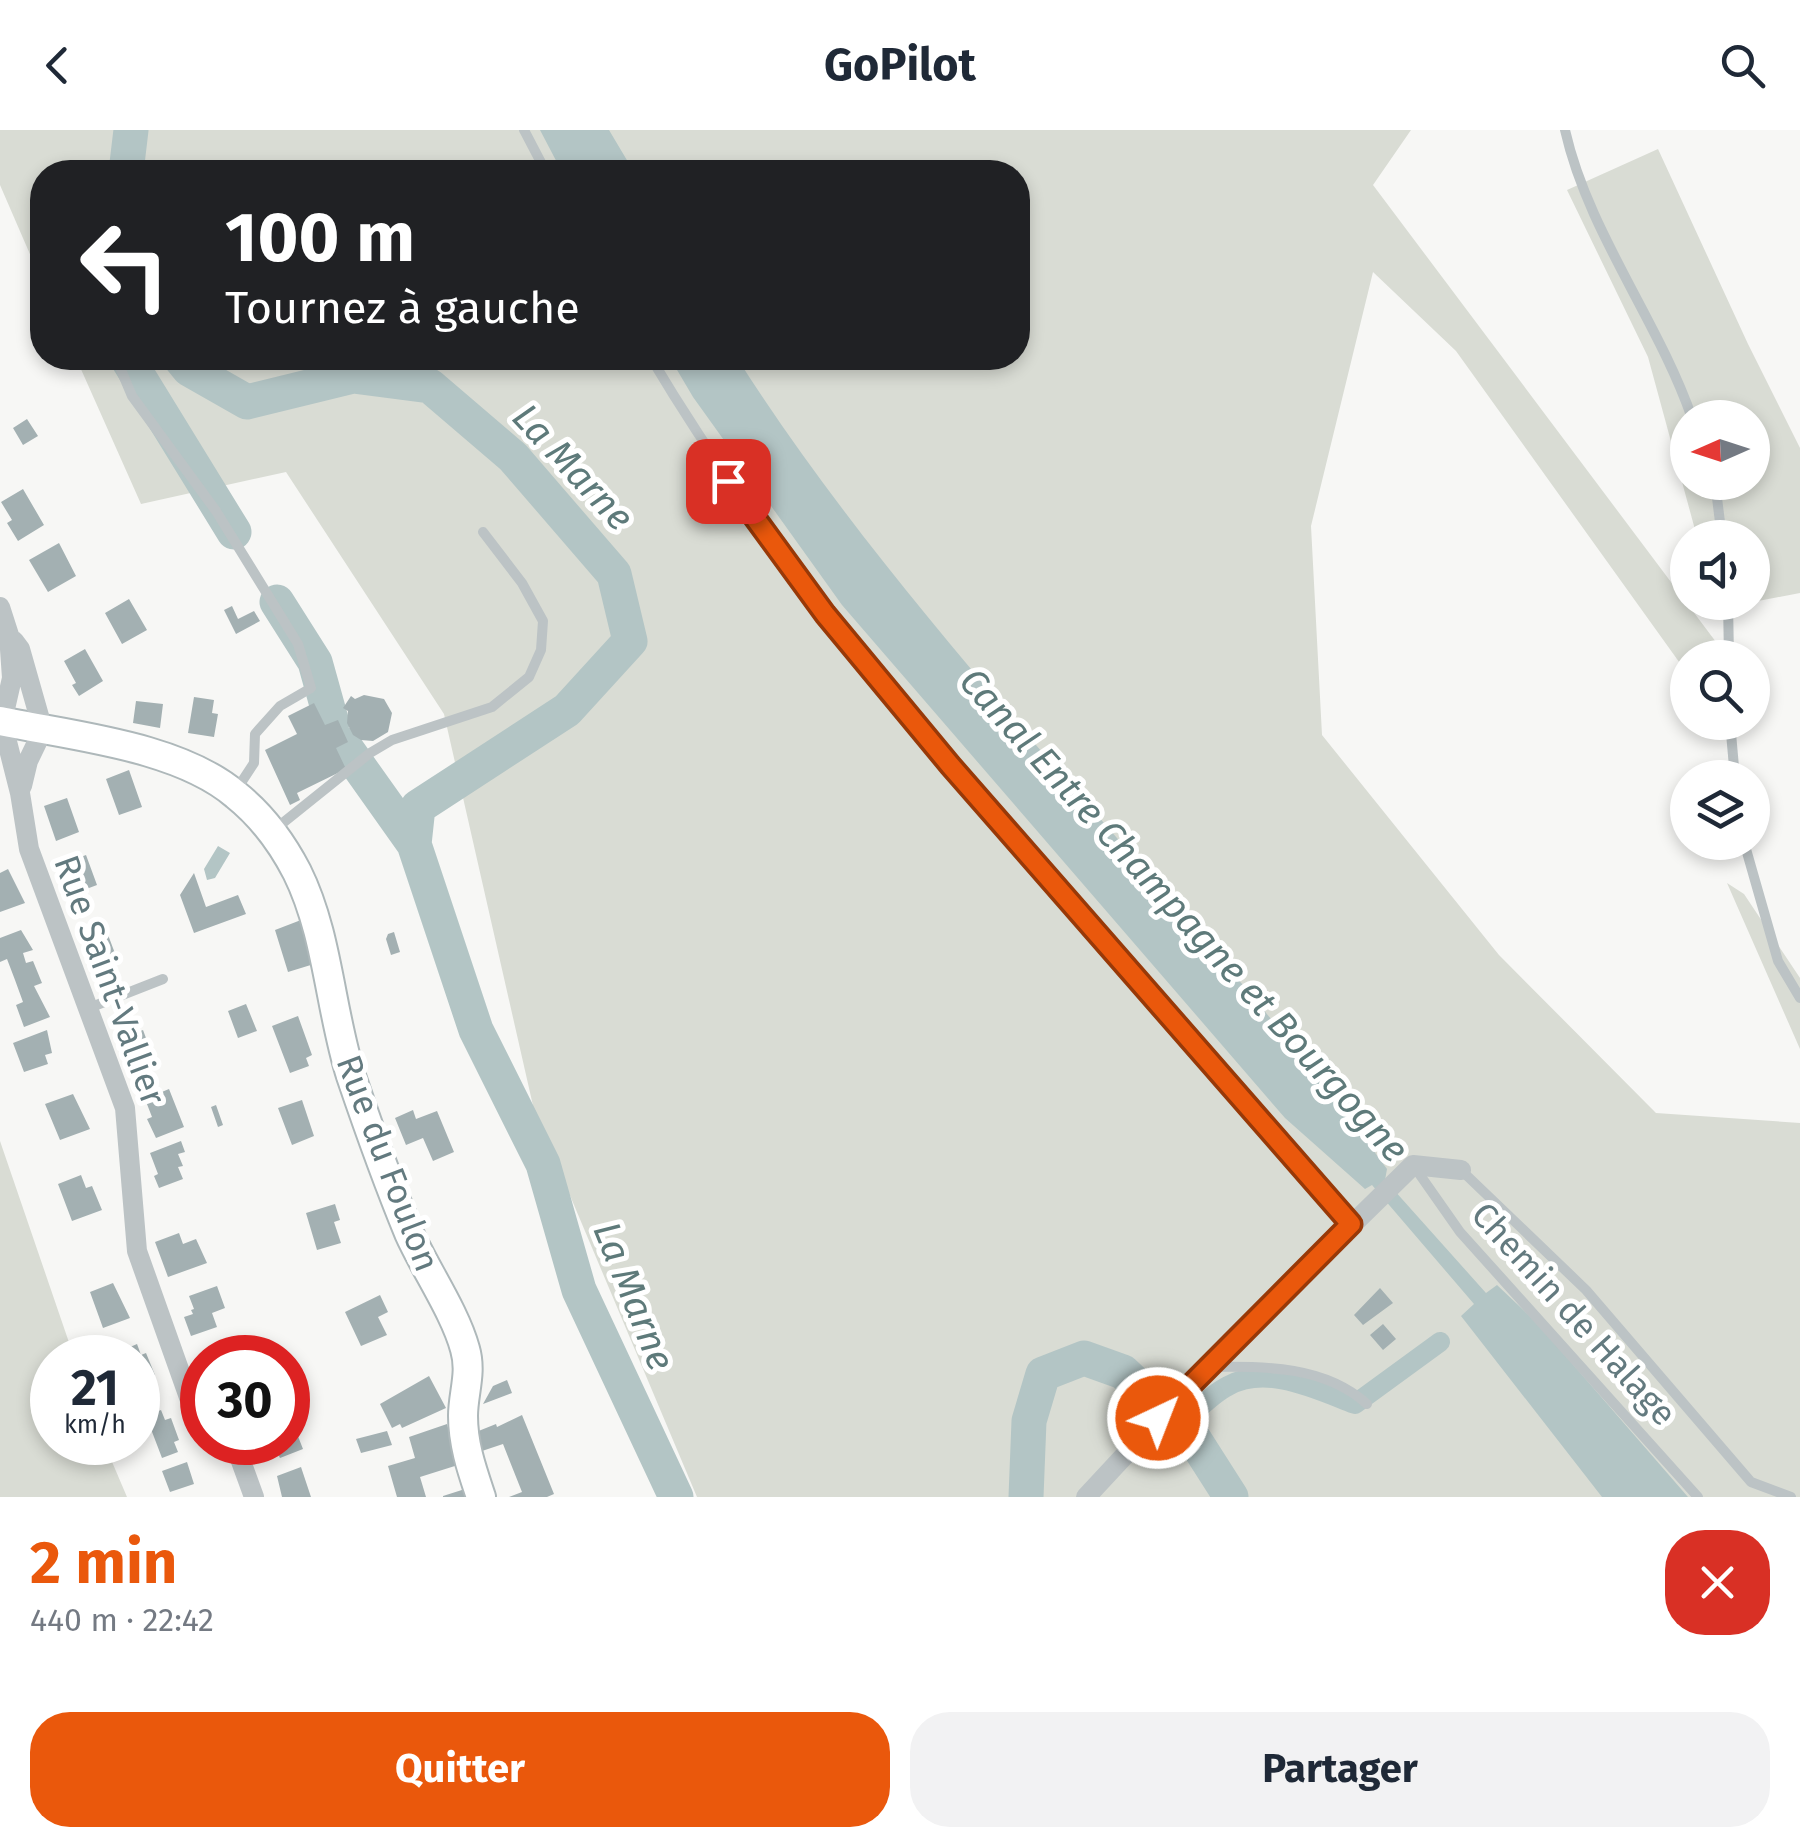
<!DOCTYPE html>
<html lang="fr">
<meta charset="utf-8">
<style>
:root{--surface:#fff;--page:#f2f2f3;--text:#1f2937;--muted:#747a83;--accent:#ea580c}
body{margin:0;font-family:"Fira Sans",sans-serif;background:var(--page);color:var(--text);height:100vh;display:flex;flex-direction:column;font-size:38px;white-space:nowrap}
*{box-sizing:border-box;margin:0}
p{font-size:32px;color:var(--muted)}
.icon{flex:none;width:55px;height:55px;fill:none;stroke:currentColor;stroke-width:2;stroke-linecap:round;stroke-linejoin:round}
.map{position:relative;height:1367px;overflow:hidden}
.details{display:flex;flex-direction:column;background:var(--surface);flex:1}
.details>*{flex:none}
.banner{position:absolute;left:30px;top:30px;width:1000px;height:210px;border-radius:40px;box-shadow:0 5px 15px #0003;background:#202124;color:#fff;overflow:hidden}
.needle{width:65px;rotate:267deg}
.tools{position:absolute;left:1670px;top:270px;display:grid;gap:20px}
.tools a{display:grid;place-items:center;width:100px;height:100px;border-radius:50%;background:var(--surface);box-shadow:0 5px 15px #0003;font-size:50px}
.speed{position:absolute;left:30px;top:1205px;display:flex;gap:20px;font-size:50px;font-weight:700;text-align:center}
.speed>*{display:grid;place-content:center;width:130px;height:130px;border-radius:50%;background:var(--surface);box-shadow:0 5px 15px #0003;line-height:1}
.speed small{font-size:25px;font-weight:400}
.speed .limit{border:15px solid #d22;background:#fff;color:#111}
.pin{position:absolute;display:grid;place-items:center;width:85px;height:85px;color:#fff;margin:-42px;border-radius:20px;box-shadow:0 5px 15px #0006}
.me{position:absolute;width:110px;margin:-55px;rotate:43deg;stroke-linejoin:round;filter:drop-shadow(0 0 8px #0008)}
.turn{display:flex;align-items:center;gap:35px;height:210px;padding:0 30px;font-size:45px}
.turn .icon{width:130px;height:130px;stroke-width:2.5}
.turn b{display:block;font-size:70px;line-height:85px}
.round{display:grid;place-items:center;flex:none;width:105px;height:105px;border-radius:40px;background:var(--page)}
.head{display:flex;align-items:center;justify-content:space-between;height:170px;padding:0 30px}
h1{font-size:60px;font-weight:700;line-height:75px;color:var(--accent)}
.action{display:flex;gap:20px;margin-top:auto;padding:20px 30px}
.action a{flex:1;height:115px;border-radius:40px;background:var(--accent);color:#fff;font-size:40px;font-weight:700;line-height:115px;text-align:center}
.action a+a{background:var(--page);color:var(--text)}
header{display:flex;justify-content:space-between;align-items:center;height:130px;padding:0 30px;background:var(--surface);font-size:45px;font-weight:700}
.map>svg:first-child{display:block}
.green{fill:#d9dcd4;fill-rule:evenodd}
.water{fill:#b3c5c5}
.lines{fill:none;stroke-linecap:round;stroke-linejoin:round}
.canal{stroke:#b3c5c5;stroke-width:20}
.river{stroke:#b3c5c5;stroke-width:35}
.building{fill:#a3b0b2}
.secondary-casing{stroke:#aeb8ba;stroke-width:32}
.lane{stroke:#bcc3c5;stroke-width:10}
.street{stroke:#bcc3c5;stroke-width:20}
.secondary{stroke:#fff;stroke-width:28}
.route-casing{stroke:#983908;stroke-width:25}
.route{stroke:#ea580c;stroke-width:18}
.labels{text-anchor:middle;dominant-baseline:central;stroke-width:10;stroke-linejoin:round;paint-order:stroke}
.street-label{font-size:35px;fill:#637a7f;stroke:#fff}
.water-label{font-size:38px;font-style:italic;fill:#5e7a7a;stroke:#fff}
</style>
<header><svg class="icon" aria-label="back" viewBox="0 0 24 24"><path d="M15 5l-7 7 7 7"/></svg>GoPilot<svg class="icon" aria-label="search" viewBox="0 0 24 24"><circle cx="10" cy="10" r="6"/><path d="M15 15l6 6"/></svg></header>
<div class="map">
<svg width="1800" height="1367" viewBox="0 0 1800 1367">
<rect width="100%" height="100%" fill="#f7f7f5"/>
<path class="green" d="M0 0H1411L1373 55 1722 520V527L1688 528 1687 543 1456 221 1373 142 1311 396 1322 605 1499 825 1656 983 1800 993V1367H697L534 980 444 584 286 342 141 374 76 228H1018V42H42V152L0 55Z
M1658 19 1748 214 1800 318V463L1753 472 1752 408 1697 407 1648 227 1567 60ZM1688 288H1752V352H1688Z
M1727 753 1744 764 1800 848V919Z
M0 1011 74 1227 52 1228V1312L104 1313 127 1367H0Z"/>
<path class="water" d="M540 0H609L634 42H562Z
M670 228H737C924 521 1184 758 1387 1039L1385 1050 1486 1163 1497 1155 1537 1193 1688 1367H1602L1461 1186 1474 1174 1372 1055 1365 1059 1285 988 842 475 693 267Z
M218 716 230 723 215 748 207 750 204 739Z"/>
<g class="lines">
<path class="canal" d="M1179 1296C1195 1283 1210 1265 1228 1256 1267 1234 1318 1260 1355 1274L1440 1212"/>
<path class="river" d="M126 42 131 0
M127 228 234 402
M180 228 189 239 247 272 353 246 430 256 513 327 614 444 630 511 567 580 418 677 414 714 476 900 543 1034 579 1160 676 1367
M277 472 315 532 332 593
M343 614 414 714
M1026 1367 1029 1291 1043 1244 1084 1228 1123 1242 1194 1309 1231 1367"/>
</g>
<path class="building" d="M27 289 38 306 23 315 13 298Z
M23 359 44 395 18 411 7 393 12 390 1 372Z
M59 413 76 446 48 462 29 430Z
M129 469 147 500 122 514 105 483Z
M232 476 238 489 254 481 260 491 236 504 224 480Z
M85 519 103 551 79 566 72 555 76 553 64 531Z
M364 565 384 569 392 583 388 602 373 611 361 610 353 605 347 593 348 581 343 578 351 566 355 569Z
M194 567 214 570 212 583 218 584 214 607 188 603Z
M136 571 163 574 160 598 133 593Z
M314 573 325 595 338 590 348 612 336 618 346 639 297 663 300 670 290 675 265 620 297 604 288 586Z
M129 640 142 677 119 685 106 649Z
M67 668 79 702 56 711 44 676Z
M86 725 97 755 73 764 62 734Z
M8 739 25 773 0 782V743Z
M194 743 206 777 238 765 246 784 194 803 180 765Z
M102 789 116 826 91 835 78 798Z
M301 790 314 834 288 842 275 800Z
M21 800 33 820 23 823 26 833 33 831 42 853 34 856 50 887 24 897 16 875 23 872 15 850 7 829 0 832V808Z
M394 802 400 822 391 825 386 809 388 804Z
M246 874 257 901 238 908 228 881Z
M298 886 312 925 306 928 309 936 290 943 272 896Z
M47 900 52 923 45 925 48 934 24 942 13 913Z
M143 900 156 935 133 943 121 909Z
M169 959 184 997 156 1008 147 989 152 987 145 969Z
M73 964 90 999 60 1010 45 974Z
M302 970 314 1006 292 1015 278 978Z
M216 975 223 995 218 997 211 977Z
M413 980 416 989 437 981 454 1022 433 1031 423 1008 406 1015 395 988Z
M181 1011 185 1022 178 1024 183 1036 178 1037 183 1049 159 1058 154 1046 158 1044 150 1023Z
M81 1045 86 1058 92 1056 102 1080 72 1091 58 1054Z
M335 1074 340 1090 334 1092 341 1113 317 1120 306 1083Z
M179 1103 183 1114 196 1109 207 1133 168 1147 155 1112Z
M113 1153 130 1188 103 1198 90 1162Z
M217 1156 225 1178 212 1183 217 1197 191 1206 184 1187 193 1184 191 1180 194 1179 189 1166Z
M1380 1158 1393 1173 1363 1195 1354 1185Z
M380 1165 388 1182 378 1187 387 1205 361 1216 345 1182Z
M1383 1194 1396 1209 1383 1220 1370 1205Z
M137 1214 141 1225 146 1223 155 1245 149 1247 153 1257 138 1263V1228H123L121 1221Z
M429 1246 446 1278 402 1298 400 1294 392 1298 380 1274Z
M507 1250 512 1263 483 1274 493 1256Z
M161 1280 165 1290 171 1288 179 1310 174 1312 178 1322 162 1328 146 1286Z
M288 1281 303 1319 280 1328 272 1312H288Z
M522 1285 554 1364 547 1367H509L522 1362 503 1314 482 1321 476 1302 496 1294 497 1297Z
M447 1294 458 1335 420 1347 426 1367H397L388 1336 415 1328 409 1307Z
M387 1301 392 1315 361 1323 356 1309Z
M187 1332 194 1354 170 1362 162 1341Z
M301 1337 311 1367H282L277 1346Z
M465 1359 468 1367H443V1366Z"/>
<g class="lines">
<g class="secondary-casing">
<path id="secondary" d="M0 591C72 606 179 616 236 665 261 685 282 713 297 742 328 804 330 880 351 946 369 999 388 1052 409 1103 425 1139 455 1182 465 1219 472 1243 463 1263 463 1286 463 1315 472 1340 481 1367"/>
</g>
<path class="lane" d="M524 0 546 42
M1565 0C1588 102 1658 190 1692 288
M116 228 132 266 216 381 298 514 311 558 280 576 255 604 254 633 235 662
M651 228C765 420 910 589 1057 756 1155 869 1253 981 1351 1094
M1715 352 1722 408
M1728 472 1729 528
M1730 592 1735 648
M274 700 370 623 392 610 492 577 529 547 541 520 543 491 522 453 483 402
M1744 712 1778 831 1800 868
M89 878 163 849
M1413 1035 1460 1102 1698 1367
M1461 1040 1586 1160 1751 1352 1791 1367
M1212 1237C1265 1236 1325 1236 1367 1274"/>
<path class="street" d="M0 477 9 505 12 548 2 592 20 663 29 719 125 978 137 1121 202 1304
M14 511 20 519 43 600 28 631 22 656
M234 1312 254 1367
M1086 1367 1206 1238 1413 1035 1461 1040"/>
<use href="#secondary" class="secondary"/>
</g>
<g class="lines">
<g class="route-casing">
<path id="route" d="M728 351 825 484 950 635 1351 1094 1158 1288"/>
</g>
<use href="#route" class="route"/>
</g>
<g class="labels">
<g class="street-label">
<text transform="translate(110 850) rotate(70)">Rue Saint-Vallier</text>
<text transform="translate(388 1033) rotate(69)">Rue du Foulon</text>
<text transform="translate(1574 1184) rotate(48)">Chemin de Halage</text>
</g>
<g class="water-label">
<text transform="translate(573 337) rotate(47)">La Marne</text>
<text transform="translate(1184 785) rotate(48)">Canal Entre Champagne et Bourgogne</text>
<text transform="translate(634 1166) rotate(68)">La Marne</text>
</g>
</g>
</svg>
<div class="tools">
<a><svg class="needle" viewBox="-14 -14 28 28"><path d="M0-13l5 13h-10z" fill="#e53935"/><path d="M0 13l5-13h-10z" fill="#747a83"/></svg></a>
<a><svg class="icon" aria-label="sound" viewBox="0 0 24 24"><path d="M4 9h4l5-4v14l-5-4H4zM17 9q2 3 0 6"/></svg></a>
<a><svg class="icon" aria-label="search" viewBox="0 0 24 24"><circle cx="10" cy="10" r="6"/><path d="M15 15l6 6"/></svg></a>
<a><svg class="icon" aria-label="layers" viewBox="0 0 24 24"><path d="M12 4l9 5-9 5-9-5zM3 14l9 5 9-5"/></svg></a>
</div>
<div class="speed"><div>21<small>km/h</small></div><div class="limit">30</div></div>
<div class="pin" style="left:728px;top:351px;background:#d93025"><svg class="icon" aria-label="arrive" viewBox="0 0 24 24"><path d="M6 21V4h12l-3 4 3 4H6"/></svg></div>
<svg class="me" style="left:1158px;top:1288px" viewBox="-20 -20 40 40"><circle r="17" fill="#ea580c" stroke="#fff" stroke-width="3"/><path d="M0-11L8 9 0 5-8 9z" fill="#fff"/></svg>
<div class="banner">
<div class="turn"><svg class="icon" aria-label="left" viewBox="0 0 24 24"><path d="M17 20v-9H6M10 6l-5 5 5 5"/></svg><div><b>100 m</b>Tournez à gauche</div></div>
</div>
</div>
<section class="details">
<div class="head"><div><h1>2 min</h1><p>440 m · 22:42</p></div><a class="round" style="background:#d93025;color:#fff"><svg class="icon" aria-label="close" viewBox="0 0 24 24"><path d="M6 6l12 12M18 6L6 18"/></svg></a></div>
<div class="action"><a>Quitter</a><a>Partager</a></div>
</section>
